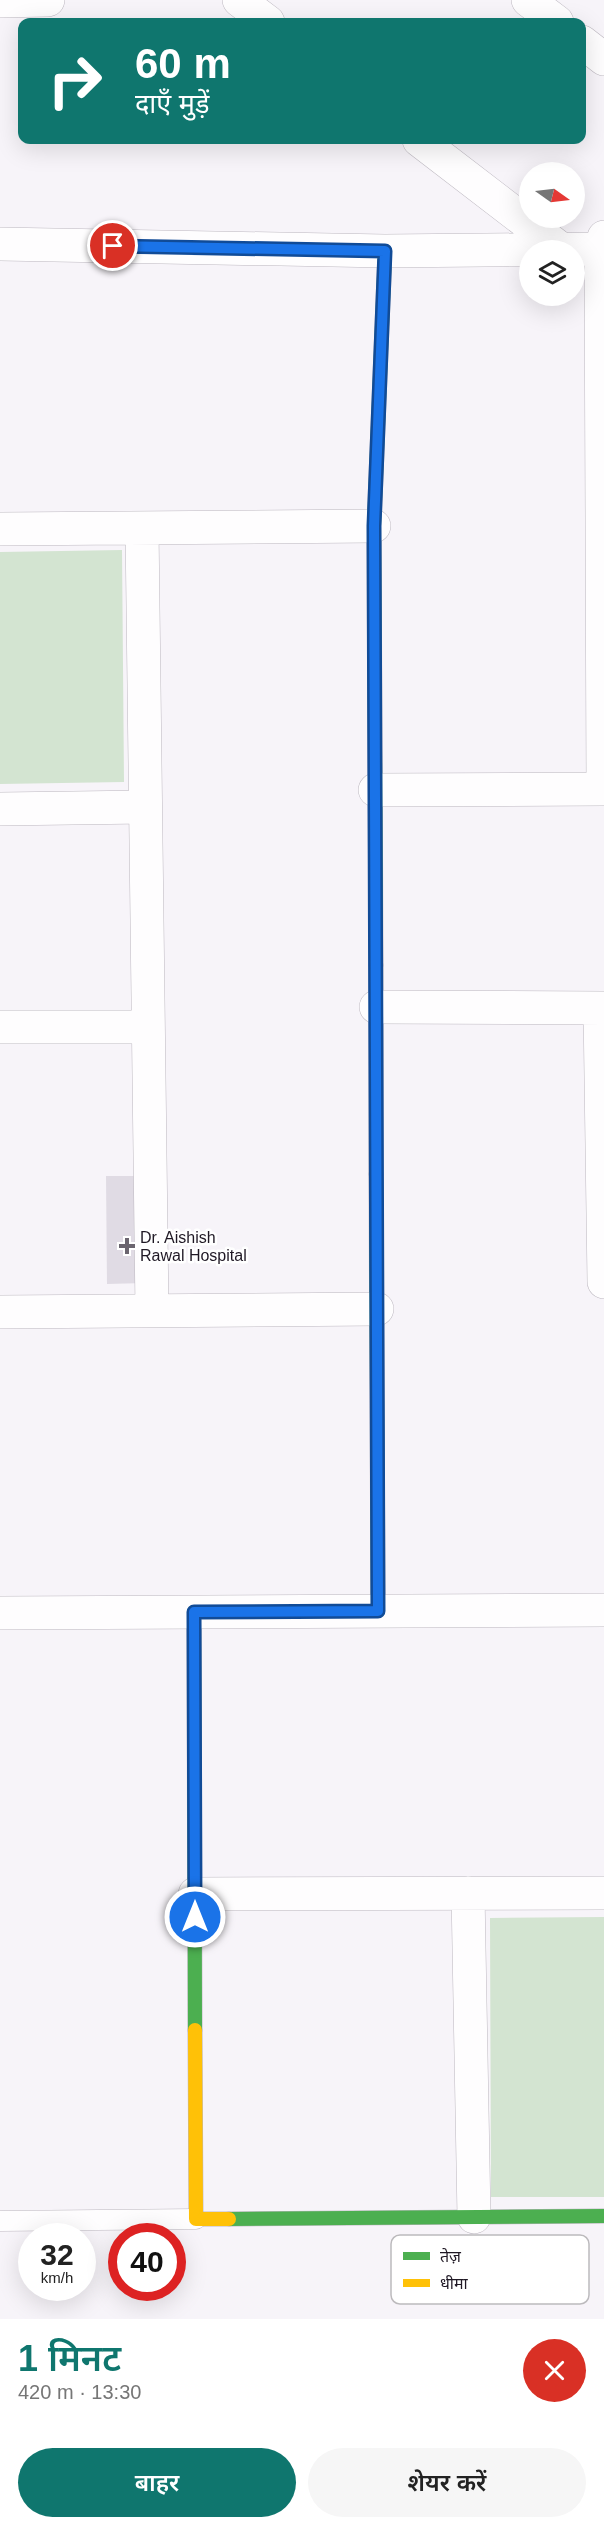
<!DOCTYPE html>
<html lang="hi">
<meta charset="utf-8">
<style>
:root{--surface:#fff;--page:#f6f6f6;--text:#222;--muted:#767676;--accent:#0f766e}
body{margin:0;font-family:Arial,"Noto Sans Devanagari",sans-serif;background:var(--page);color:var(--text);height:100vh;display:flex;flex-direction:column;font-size:22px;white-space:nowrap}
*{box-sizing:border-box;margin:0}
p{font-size:20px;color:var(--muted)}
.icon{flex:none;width:33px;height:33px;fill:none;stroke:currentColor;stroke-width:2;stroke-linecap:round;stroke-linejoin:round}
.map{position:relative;height:2319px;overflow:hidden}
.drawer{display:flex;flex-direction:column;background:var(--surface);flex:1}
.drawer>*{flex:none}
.banner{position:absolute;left:18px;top:18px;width:568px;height:126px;border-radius:12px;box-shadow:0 6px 24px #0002;background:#0f766e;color:#fff;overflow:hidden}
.needle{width:39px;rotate:104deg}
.fabs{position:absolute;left:519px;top:162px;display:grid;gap:12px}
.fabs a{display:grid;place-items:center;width:66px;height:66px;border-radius:50%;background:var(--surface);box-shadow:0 6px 24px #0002;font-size:30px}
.speed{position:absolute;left:18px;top:2223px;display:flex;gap:12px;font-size:30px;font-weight:700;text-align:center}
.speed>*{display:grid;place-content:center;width:78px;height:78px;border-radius:50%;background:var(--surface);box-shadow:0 6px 24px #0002;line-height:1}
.speed small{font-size:15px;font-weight:400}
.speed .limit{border:9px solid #d22;background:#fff;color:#111}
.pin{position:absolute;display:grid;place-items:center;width:51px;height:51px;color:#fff;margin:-26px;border:3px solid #fff;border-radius:50%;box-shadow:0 2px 6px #0007}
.me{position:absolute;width:66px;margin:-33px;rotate:0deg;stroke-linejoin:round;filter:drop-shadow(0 0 4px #0008)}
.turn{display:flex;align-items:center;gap:21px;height:126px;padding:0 18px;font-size:27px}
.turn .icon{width:78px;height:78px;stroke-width:2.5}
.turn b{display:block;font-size:42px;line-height:51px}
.round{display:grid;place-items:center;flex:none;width:63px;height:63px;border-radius:32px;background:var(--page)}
.head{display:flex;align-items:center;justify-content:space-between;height:102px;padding:0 18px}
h1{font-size:36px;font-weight:600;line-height:45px;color:var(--accent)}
.button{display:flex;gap:12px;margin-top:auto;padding:12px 18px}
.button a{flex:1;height:69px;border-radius:36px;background:var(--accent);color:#fff;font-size:24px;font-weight:600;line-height:69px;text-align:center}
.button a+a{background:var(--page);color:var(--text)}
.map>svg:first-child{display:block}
.green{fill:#d3e4d1}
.building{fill:#e0dbe4}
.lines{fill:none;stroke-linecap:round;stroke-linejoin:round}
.lane-casing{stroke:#bdb8c0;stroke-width:21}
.street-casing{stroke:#bdb8c0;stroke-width:34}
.fast-casing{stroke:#bdb8c0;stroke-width:15}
.slow-casing{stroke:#bdb8c0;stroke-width:15}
.lane{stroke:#fefdfe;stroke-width:20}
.street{stroke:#fefdfe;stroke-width:33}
.fast{stroke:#4caf50;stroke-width:14}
.slow{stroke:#ffc107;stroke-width:14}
.route-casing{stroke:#114b97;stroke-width:15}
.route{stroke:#1a73e8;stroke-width:10}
.poi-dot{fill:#6b656f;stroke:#fff;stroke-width:2}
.labels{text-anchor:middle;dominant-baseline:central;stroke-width:5;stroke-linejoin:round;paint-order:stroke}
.poi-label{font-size:16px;fill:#1f1824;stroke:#fff;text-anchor:start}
.key{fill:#fff;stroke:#bcbabd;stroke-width:1.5}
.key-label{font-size:16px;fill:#1f1824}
</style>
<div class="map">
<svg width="604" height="2319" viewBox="0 0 604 2319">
<rect width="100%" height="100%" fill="#f7f4f9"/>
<path class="green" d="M122 550 124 782 0 784V552Z
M604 1917V2197H491L490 1918Z"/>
<path class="building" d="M106 1176H144L145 1283 107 1284Z"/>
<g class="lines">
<g class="lane-casing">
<path id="lane" d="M0 2221 196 2219"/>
</g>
<g class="street-casing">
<path id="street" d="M239 0 268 22
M528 0 557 22
M0 1 48 0
M582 42 604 59
M419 140 561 249
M0 244 385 251 604 249
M142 528 152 1311
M0 529 374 526
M603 789 601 249 604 237
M375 790 604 789
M0 809 145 807
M376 1007 604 1008
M600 1008 604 1282
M0 1027H148
M0 1312 377 1309
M0 1613 604 1610
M468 1893 474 2217
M195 1894 604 1893"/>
</g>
<g class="fast-casing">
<path id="fast" d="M376 965 374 526 385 251
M376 1174 378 1611
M194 1612 195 2030
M229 2219 604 2216"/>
</g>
<g class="slow-casing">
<path id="slow" d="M376 965V1174
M195 2030 196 2219H229"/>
</g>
<use href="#lane" class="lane"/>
<use href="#street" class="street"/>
<use href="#fast" class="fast"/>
<use href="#slow" class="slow"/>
</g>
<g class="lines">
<g class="route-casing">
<path id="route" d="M113 246 385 251 374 526 378 1611 194 1612 195 1917"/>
</g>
<use href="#route" class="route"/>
</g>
<path class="poi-dot" d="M124 1237h6v6h6v6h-6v6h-6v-6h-6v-6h6z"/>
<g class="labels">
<g class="poi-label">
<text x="140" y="1237">Dr. Aishish<tspan x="140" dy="18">Rawal Hospital</tspan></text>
</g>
</g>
<rect x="391" y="2235" width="198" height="69" rx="9" class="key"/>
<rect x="403" y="2252" width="27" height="8" fill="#4caf50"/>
<rect x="403" y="2279" width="27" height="8" fill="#ffc107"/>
<g class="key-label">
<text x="440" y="2262">तेज़</text>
<text x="440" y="2289">धीमा</text>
</g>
</svg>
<div class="fabs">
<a><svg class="needle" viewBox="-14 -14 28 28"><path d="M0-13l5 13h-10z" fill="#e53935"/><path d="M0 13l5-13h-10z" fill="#767676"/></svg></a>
<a><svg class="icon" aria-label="layers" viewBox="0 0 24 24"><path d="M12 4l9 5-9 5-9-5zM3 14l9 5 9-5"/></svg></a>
</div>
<div class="speed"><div>32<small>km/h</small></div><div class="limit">40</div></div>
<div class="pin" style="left:113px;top:246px;background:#d93025"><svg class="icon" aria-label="arrive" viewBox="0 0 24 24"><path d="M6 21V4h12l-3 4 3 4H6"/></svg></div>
<svg class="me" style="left:195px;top:1917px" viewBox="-20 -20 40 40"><circle r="17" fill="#1a73e8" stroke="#fff" stroke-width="3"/><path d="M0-11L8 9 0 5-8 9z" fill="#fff"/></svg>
<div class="banner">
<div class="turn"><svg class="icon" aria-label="right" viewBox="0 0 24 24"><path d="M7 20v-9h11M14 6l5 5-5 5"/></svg><div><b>60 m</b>दाएँ मुड़ें</div></div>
</div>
</div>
<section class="drawer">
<div class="head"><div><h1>1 मिनट</h1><p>420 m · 13:30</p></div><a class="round" style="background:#d93025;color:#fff"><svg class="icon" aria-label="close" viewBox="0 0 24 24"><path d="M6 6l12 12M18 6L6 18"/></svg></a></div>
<div class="button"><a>बाहर</a><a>शेयर करें</a></div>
</section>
